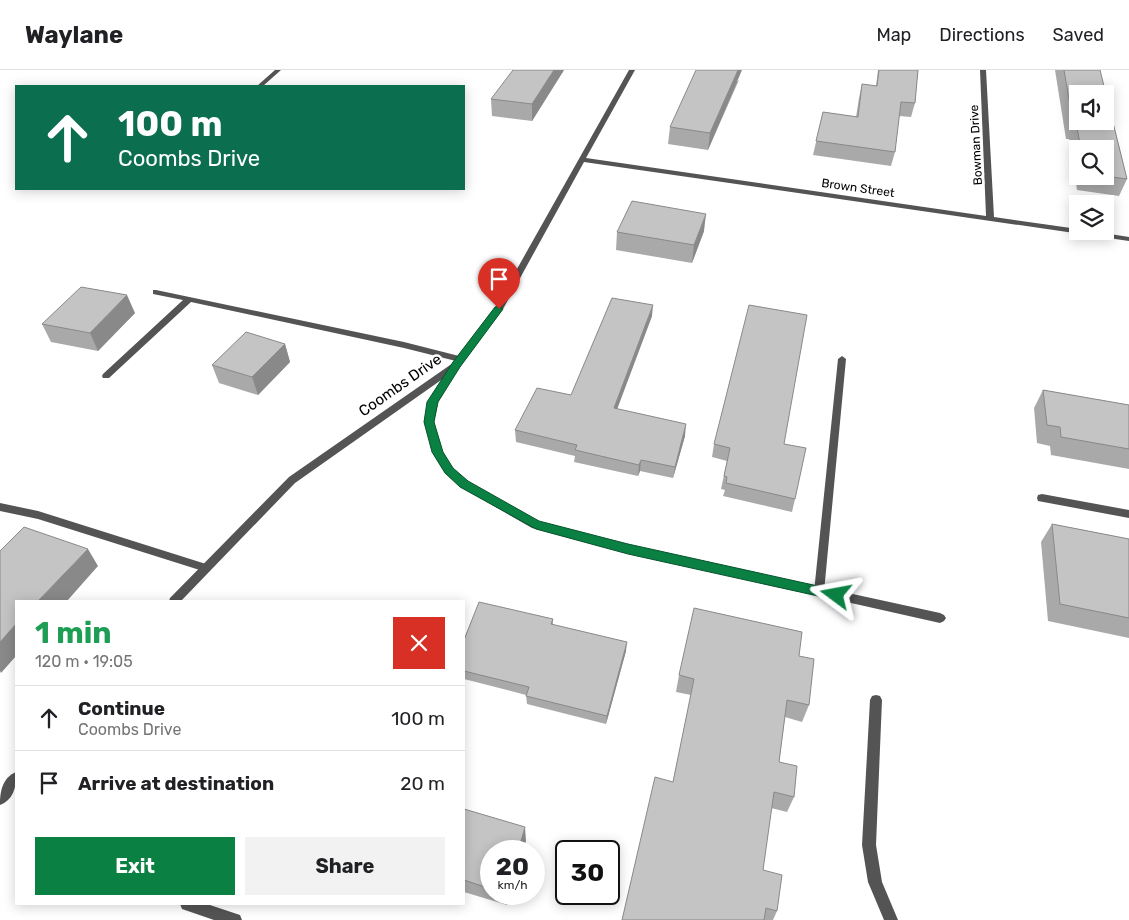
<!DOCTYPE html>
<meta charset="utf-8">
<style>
:root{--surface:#fff;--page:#f2f2f2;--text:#202124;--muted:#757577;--line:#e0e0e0;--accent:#0b8043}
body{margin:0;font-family:Rubik,sans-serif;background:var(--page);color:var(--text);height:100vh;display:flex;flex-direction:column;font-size:19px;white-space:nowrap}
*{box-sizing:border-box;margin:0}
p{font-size:16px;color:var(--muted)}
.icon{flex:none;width:28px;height:28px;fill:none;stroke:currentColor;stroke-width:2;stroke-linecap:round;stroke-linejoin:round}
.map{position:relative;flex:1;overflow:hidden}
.drawer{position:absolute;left:15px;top:530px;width:450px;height:305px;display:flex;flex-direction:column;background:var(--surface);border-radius:0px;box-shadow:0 2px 12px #0003}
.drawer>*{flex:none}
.guide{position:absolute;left:15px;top:15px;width:450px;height:105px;border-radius:0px;box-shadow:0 2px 12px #0003;background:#0b6e4f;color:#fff;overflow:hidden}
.tools{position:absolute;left:1069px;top:15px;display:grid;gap:10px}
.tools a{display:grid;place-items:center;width:45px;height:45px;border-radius:0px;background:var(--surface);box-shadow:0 2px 12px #0003;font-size:25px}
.speed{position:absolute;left:480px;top:770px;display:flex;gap:10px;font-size:25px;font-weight:700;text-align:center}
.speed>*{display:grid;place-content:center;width:65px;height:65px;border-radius:50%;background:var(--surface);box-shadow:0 2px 12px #0003;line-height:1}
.speed small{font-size:12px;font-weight:400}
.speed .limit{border:2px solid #111;border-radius:8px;background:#fff;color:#111}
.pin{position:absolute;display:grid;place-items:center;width:42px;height:42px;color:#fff;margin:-51px -21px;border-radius:50% 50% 50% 0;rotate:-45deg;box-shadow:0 0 5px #0007}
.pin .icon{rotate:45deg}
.me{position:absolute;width:55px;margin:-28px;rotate:283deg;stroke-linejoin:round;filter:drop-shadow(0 0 4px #0008)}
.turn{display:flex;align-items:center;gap:18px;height:105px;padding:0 20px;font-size:22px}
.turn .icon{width:65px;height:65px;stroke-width:2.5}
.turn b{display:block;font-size:35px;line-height:42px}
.round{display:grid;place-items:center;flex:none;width:52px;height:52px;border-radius:0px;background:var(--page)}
.headline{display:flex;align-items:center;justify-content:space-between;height:85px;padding:0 20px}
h1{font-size:30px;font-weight:700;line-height:38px;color:#1e9e55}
.action{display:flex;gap:10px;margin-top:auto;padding:10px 20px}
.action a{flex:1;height:58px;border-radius:0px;background:var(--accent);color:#fff;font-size:20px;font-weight:700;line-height:58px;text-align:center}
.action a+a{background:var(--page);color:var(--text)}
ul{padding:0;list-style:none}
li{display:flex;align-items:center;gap:15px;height:65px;padding:0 20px;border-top:1px solid var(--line)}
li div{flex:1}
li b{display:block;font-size:19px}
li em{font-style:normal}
header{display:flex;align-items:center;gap:30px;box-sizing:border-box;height:70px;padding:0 25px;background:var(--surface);border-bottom:1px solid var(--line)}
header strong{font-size:24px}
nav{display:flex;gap:28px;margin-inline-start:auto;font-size:18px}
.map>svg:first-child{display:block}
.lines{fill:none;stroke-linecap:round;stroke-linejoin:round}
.service{fill:#545454;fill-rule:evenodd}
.minor{fill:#545454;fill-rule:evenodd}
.wall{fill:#a9a9a9;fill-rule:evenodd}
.shaded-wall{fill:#898989}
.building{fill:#c4c4c4;stroke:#898989;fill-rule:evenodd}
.route{fill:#0b8043;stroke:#07532c}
.labels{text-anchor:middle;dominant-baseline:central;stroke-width:5;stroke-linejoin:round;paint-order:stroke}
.far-street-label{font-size:12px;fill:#000;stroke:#fff}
.street-label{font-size:15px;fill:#000;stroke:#fff}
</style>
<header>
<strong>Waylane</strong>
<nav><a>Map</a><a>Directions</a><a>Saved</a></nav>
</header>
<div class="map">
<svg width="1129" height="850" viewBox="0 0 1129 850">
<rect width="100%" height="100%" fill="#fff"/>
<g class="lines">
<path class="service" d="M153 220H156L404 272 463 287 464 289 460 292 404 278 191 232 109 308H103L102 306 103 304 183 230 153 224Z
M842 286 846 289 824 522 823 525 819 526 815 525 814 522 838 289Z
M0 433 38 441 206 494 210 495 211 498 210 501 206 502 38 449 0 441Z
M180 834H207L240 845 242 850H214L182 839Z"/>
<path class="minor" d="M275 0H281L263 16H257Z
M629 0H635L586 88 986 146 980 0H986L994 147 1078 159V161H1091L1129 167V171L584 92 503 239 457 299V300L438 332 434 352 442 382 452 398 467 411 539 452 628 475 940 543 944 545 946 548 944 551 940 553 628 483 532 458 461 417 446 404 434 385 424 352 428 332 444 308 295 413 181 531H169L170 528 289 407 453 293 495 238Z
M1042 424 1129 440V448L1038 431 1037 428 1038 425Z
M876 625 880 626 882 630 876 775 882 812 898 850H884L868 812 862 775 870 630 872 626Z
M16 702C17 715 14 730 0 735 0 722 2 708 16 702Z"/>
</g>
<path class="wall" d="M564 0 532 51 492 46 491 29Z
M878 0H918L915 33 911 47 899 46 895 82 891 96 813 85 823 42 856 47 859 28 862 14 876 16Z
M1055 0H1100L1127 109 1119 126 1077 120 1069 69H1066ZM1078 79H1105V106H1078Z
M739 10 708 80 668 74 670 57Z
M704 161 692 193 616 180 617 162Z
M135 243 98 281 51 272 42 254Z
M652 246 617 339 685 366 673 408 640 401 638 406 574 392 575 386 516 372 515 360 571 325Z
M285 274 290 292 258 325 219 313 212 295Z
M1043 320 1129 335V399L1051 385 1050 376 1037 373 1034 338Z
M714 374H784L795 429 792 442 723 426 725 420 721 419 727 391 712 387Z
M1052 454 1129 469V568L1048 551 1041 472Z
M553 549V555L626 581 606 654 527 634 526 625 464 609V570Z
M799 586 809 635 802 652 785 647 779 692 794 727 787 742 771 738 763 800 777 841 773 850H622L673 712 691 625 676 622 679 605Z
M464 739 526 771 491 781V824H510L507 835 464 822Z"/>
<path class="shaded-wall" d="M554 0H564L532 51V34Z
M738 0H742L708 80 710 63Z
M706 144 704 161 692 193 694 175Z
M127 225 135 243 98 281 90 263Z
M653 235 652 246 613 350 614 338Z
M285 274 290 292 258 325 252 307Z
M686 354 685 366 673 408 675 397Z
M641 390 640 401 638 406 639 395Z
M88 479 98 496 67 531H38Z
M16 554V586L1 603 0 601V572Z
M627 572 626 581 606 654 607 646Z
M525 757 526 771 523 781H518Z
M505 824H510L507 835Z"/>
<path class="building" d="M513 0H554L532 34 491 29Z
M696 0H738L710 63 670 57Z
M879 0H918L915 33 901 32 895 82 816 71 823 42 858 47 862 14 877 16Z
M1064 0H1100L1127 109 1105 106V79H1081L1076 52H1073ZM1078 24H1105V51H1078Z
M632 131 706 144 694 175 617 162Z
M81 217 127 225 90 263 42 254Z
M612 228 653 235 614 338 686 354 675 397 641 390 639 395 575 380 577 375 515 360 537 318 571 325Z
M749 235 807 245 784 374 806 378 795 429 726 413 727 407 724 406 730 378 714 374Z
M246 262 285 274 252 307 212 295Z
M1043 320 1129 335V379L1061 367 1060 357 1047 355Z
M1052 454 1129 469V548L1060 534Z
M24 457 88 479 38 531H16V554L0 572V481Z
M479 532 553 549 551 554 627 572 607 646 526 626 529 617 464 601V570Z
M694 538 802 562 799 586 814 589 809 635 787 630 779 692 797 696 794 727 774 722 763 800 782 805 777 841 766 838 764 850H622L655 707 673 712 694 609 679 605Z
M464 739 525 757 518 781H491V819L464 810Z"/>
<path class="route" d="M499 236 503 239 460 297 438 332 434 352 443 382 453 398 468 411 539 451 628 474 836 520 840 522 842 525 840 529 836 530 628 484 536 459 460 417 445 403 432 382 424 352 427 332 453 292 495 237Z"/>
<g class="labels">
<g class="far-street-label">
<text transform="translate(976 75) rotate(-93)">Bowman Drive</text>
<text transform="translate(858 118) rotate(8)">Brown Street</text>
</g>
<g class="street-label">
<text transform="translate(400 315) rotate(-35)">Coombs Drive</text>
</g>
</g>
</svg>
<div class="tools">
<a><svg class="icon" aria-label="sound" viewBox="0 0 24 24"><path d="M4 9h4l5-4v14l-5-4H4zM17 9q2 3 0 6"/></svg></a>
<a><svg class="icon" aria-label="search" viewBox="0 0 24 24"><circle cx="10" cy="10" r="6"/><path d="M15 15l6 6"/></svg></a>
<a><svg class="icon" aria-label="layers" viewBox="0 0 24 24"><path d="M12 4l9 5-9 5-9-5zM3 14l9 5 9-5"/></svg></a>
</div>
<div class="speed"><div>20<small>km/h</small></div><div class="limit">30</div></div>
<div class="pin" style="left:499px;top:239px;background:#d93025"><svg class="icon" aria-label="arrive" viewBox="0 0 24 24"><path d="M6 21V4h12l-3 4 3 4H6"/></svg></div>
<svg class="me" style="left:836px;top:525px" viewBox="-20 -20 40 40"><path d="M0-17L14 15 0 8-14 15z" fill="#0b8043" stroke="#fff" stroke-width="4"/></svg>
<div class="guide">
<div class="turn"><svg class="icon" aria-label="ahead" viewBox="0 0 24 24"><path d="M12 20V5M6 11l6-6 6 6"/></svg><div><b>100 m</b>Coombs Drive</div></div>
</div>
<section class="drawer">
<div class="headline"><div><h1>1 min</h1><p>120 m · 19:05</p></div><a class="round" style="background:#d93025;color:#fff"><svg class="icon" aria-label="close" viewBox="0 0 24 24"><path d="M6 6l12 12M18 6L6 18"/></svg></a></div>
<ul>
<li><svg class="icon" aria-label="ahead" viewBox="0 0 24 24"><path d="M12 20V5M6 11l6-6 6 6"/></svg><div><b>Continue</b><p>Coombs Drive</p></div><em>100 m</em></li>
<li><svg class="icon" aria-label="arrive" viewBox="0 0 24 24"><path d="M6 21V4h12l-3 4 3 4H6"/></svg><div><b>Arrive at destination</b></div><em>20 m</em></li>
</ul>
<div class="action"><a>Exit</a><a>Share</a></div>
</section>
</div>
